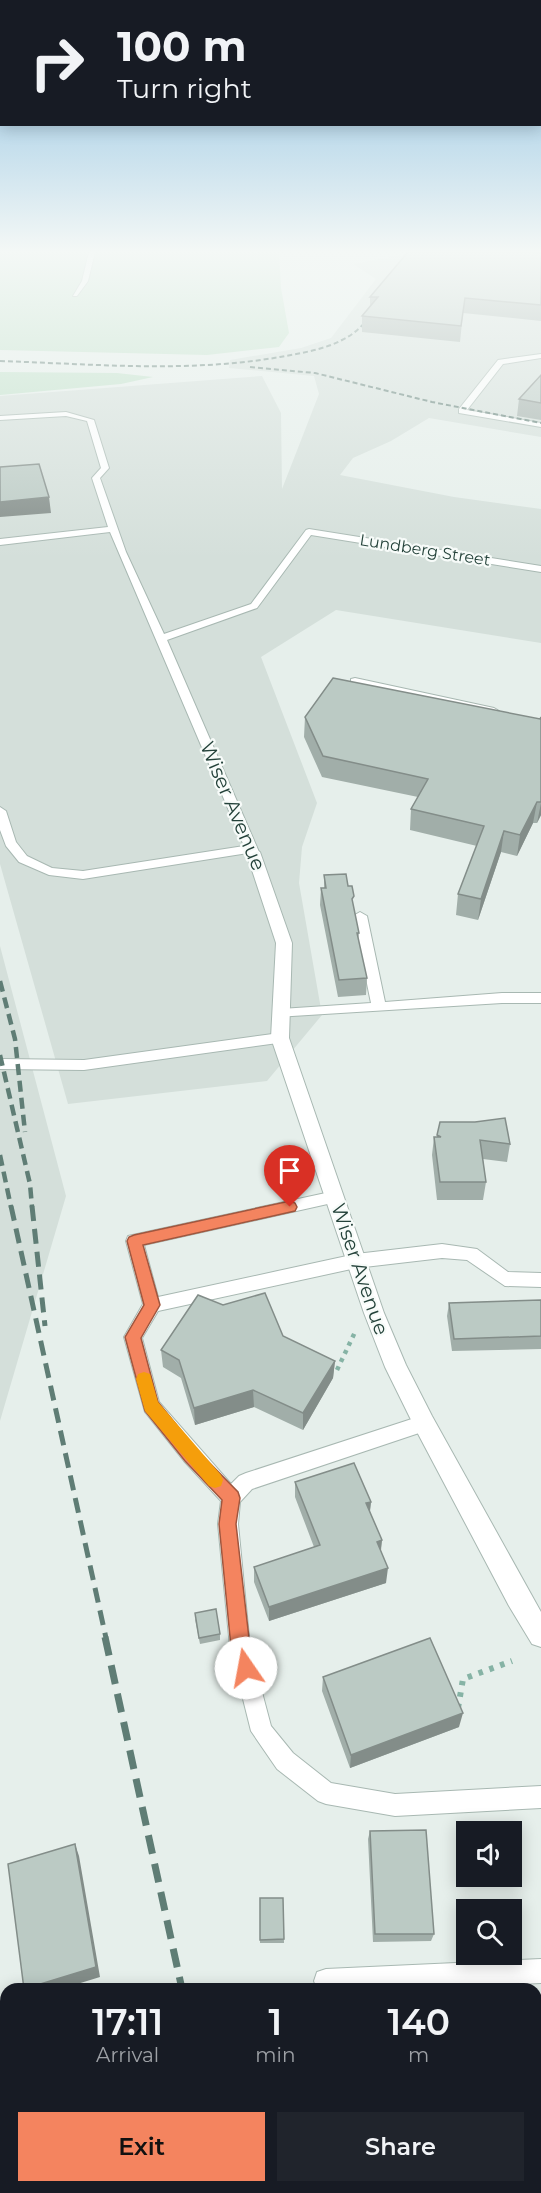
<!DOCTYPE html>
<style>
:root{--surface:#171b24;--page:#20242c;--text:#f1f3f6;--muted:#9ea1a6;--accent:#f4845f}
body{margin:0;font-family:Montserrat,sans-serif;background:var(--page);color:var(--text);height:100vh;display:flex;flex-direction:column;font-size:22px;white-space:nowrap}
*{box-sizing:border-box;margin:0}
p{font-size:20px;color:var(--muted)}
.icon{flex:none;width:33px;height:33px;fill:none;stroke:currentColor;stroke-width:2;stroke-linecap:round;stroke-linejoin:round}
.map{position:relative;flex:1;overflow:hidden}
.panel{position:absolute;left:0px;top:1983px;width:542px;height:210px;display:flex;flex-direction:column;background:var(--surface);border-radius:18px 18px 0 0;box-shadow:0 3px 15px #0003}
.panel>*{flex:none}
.banner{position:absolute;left:0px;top:0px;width:542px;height:126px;box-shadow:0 3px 15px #0003;background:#171b24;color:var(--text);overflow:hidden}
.fabs{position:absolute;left:456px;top:1821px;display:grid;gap:12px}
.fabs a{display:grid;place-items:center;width:66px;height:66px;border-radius:0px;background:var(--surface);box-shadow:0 3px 15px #0003;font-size:30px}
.pin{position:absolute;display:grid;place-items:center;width:51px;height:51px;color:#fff;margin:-62px -26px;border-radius:50% 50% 50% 0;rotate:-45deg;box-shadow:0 0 6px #0007}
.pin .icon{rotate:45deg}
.me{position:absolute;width:66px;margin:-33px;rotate:348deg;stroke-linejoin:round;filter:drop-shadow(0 0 4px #0008)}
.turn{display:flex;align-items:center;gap:21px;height:126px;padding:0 18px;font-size:27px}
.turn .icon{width:78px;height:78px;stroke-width:2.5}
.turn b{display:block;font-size:42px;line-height:51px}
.eta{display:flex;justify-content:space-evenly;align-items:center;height:102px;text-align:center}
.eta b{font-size:36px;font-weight:600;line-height:42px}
.primary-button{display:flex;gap:12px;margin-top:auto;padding:12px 18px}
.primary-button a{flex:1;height:69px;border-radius:0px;background:var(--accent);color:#111;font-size:24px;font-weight:600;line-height:69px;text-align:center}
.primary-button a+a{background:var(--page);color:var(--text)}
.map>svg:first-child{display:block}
.built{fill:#d4dfda}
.green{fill:#bfe0c8}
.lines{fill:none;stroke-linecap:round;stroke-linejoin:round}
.service-casing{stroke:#a8b8b2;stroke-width:2}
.minor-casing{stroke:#a8b8b2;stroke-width:2}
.path-far1{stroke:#86b3a5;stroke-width:4.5;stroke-dasharray:4 5;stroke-linecap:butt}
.path{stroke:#86b3a5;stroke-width:6;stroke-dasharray:4.5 7;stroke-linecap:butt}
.service{fill:#fff;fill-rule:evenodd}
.minor{fill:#fff;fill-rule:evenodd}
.rail-far3{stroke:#5f7d75;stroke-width:2;stroke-dasharray:5 3;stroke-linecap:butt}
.rail-far2{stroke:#5f7d75;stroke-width:4.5;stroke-dasharray:11 6;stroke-linecap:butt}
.rail-far1{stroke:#5f7d75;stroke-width:5;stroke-dasharray:15 8;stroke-linecap:butt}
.rail{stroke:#5f7d75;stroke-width:7;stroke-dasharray:19 10;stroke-linecap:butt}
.wall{fill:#a1aea9}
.shaded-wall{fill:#838d89}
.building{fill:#bbcac4;stroke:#838d89;stroke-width:1.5}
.route{fill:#f4845f;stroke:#9f563e;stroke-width:1.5}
.slow{fill:#f59e0b}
.labels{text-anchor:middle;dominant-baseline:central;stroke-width:4.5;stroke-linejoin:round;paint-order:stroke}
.far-street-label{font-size:16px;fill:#24423a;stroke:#f7fbf9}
.street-label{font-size:20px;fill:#24423a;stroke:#f7fbf9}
</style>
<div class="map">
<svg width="541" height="2193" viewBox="0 0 541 2193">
<rect width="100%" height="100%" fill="#e6efeb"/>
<path class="built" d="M468 252H541V437L429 418 391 441 353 458 340 475 454 497 541 509V643L336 610 261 657 317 803 302 847 299 883 322 1015 267 1081 68 1104 0 864V396L262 376 281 413 282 489 319 394 314 376 229 368 230 360 301 348 331 338 376 279 353 264 401 255 462 260Z
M0 946 66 1196 0 1421Z"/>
<path class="green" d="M0 252H279L281 288 289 333 279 347 207 355 0 350Z
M0 372 117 373 153 377 121 384 0 395Z"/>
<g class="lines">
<g class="service-casing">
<path id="service" d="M89 252H95L88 281 77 296H73L82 281Z
M541 354V358L503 364 467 410 541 423V427L459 413V409L498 360Z
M66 412 94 420 109 468 100 478 126 552 164 634 251 604 306 530 309 529 541 566V572L311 535 257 608 167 640 259 852 257 855 248 853 83 879 49 875 19 862 6 846 0 830V807L6 811 16 842 27 856 52 868 83 871 244 846 110 532 0 545V539L108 527 92 478 101 468 87 421 66 416 0 420V416Z
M355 678 494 708 499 711 494 714 351 683V679Z
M360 912 367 916 385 1002 502 993H541V1003H502L276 1017 274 1014 281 1009 371 1003 353 916Z
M280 1033 285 1034 287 1038 285 1042 84 1070 0 1069V1059L84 1060Z
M335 1191 341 1193 343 1197 341 1201 144 1245 158 1297 356 1254 442 1244 477 1249 508 1272 541 1273V1287L505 1286 467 1260 442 1258 356 1268 158 1311 142 1338 159 1402 231 1484 239 1476 246 1473 424 1415 431 1417 433 1423 431 1429 252 1489 240 1502 238 1524 250 1647 271 1726 293 1753 331 1783 395 1794 541 1786V1808L395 1816 326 1804 318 1801 277 1769 251 1731 230 1647 218 1524 221 1501 184 1461 145 1412 124 1337 143 1304 126 1241 128 1236Z
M541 1959V1983L417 1989H317L314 1981 317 1972 326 1969Z"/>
</g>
<g class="minor-casing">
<path id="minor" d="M253 848 260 852 292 943 289 1038 384 1313 406 1365 432 1416 541 1612V1647L532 1644 509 1606 416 1430 385 1367 364 1313 271 1038 276 943 246 852Z"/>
</g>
<path class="path-far1" d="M337 1370 356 1330"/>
<path class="path" d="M458 1708 463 1679 512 1661"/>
<use href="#service" class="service"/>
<use href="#minor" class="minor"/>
<path class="rail-far3" d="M0 361C93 364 188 373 280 357 301 353 323 350 342 340 355 334 364 324 373 313
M250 367 315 373 432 402 541 423"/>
<path class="rail-far2" d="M0 981 15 1039 25 1132
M0 1055 30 1184 32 1207
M0 1155 11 1207"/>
<path class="rail-far1" d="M11 1206 106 1638
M32 1206 45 1326"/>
<path class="rail" d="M105 1637 182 1989
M225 2187 226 2193"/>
</g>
<path class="wall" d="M541 253V321L463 313 460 342 362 332V316L370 307V297Z
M541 375V420L517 416 519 399Z
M305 717 540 719 541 717V815L537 823H533L517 856 501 852 478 920 456 915 458 894 477 846 410 830 411 809 418 797 322 777 304 737Z
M324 875 348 886 359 933 358 940 367 978 366 995 338 997 320 905 321 888H324Z
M440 1122 510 1144 507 1162 483 1159 486 1182 483 1200H437L432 1155 434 1137H437Z
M541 1300V1349L452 1351 447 1316 449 1303Z
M283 1336 335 1361 333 1378 303 1430 254 1407 195 1425 181 1378 163 1367 161 1350Z
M295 1482 371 1502 370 1512 382 1540 381 1551 386 1583 269 1621 254 1582V1567L314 1547 295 1497Z
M195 1619 220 1634V1640L200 1644Z
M323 1677 459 1727 350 1768 322 1691Z
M370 1831 434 1934 431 1941 373 1942 368 1839Z
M260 1898H283L284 1943H260Z
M541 2116V2192L498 2193V2187H536Z"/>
<path class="shaded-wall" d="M49 497 51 513 0 517V502Z
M537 802 533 823 517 856 520 835Z
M541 802V815L537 823 541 803Z
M504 831 501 852 478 920 481 899Z
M335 1361 333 1378 303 1430V1413Z
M253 1390 254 1407 195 1425 194 1408Z
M371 1502 369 1517 366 1503Z
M382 1540 380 1555 377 1542Z
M388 1568 386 1583 269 1621V1607Z
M463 1713 459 1727 350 1768 351 1755Z
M75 1844 79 1856 100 1977 61 1989H26Z
M64 2187H68L69 2193H64Z"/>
<path class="building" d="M408 252H524L541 253V305L465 298 461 326 362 316 378 297H370Z
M541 375V403L519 399Z
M39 464 49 497 0 502V467Z
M333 678 540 719 541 717V802H537L520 835 504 831 481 899 458 894 484 826 411 809 428 779 323 756 305 717Z
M346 874 348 886H352L354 896 352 899 359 933H357L367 978 339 980 321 888H326L324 875Z
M505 1118 510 1144 480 1140 486 1182H440L434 1137H441L437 1135 440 1122H475Z
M265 1293 283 1336 335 1361 303 1413 253 1390 194 1408 179 1360 161 1350 198 1295 223 1305Z
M541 1300V1336L454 1339 449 1303Z
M354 1463 371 1502 366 1503 382 1540 377 1542 388 1568 269 1607 254 1567 320 1545 295 1482Z
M216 1609 220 1634 199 1638 195 1613Z
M430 1638 463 1713 351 1755 323 1677Z
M426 1830 434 1934H375L370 1831Z
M75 1844 96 1967 24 1989 8 1864Z
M260 1898H283L284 1939 260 1940Z
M536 2116H541V2189L503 2190 502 2187H536Z
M6 2142V2187H64V2193H0V2144Z"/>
<linearGradient id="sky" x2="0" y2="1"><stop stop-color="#84bce0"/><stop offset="0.45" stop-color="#f4f8f6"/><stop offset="1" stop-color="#f4f8f6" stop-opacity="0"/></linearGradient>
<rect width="541" height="559" fill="url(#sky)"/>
<path class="route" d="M290 1201 295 1203 297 1207 295 1211 143 1245 160 1305 141 1338 158 1402 197 1450 238 1492 240 1498 236 1524 250 1647 255 1668 252 1675 246 1678 239 1675 231 1647 219 1524 222 1500 185 1461 145 1411 125 1337 144 1305 127 1241 129 1237 134 1235Z"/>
<path class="slow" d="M144 1372 150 1374 158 1402 221 1475 223 1480 221 1486 215 1488 209 1486 145 1411 136 1379 138 1374Z"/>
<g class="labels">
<g class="far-street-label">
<text transform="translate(425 550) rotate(9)">Lundberg Street</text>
</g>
<g class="street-label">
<text transform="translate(233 806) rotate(67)">Wiser Avenue</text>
<text transform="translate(360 1269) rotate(71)">Wiser Avenue</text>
</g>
</g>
</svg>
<div class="fabs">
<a><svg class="icon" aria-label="sound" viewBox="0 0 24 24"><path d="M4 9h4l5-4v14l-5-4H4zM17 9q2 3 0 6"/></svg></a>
<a><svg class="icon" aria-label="search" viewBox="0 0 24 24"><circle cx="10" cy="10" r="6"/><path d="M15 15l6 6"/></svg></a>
</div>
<div class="pin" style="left:290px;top:1207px;background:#d93025"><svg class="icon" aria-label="arrive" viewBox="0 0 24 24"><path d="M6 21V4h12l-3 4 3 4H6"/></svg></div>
<svg class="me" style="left:246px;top:1668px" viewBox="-20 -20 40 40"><circle r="19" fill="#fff"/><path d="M0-13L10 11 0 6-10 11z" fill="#f4845f"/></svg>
<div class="banner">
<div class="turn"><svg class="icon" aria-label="right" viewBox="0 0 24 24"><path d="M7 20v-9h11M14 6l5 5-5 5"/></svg><div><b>100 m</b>Turn right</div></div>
</div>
<section class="panel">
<div class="eta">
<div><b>17:11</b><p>Arrival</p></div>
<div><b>1</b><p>min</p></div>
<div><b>140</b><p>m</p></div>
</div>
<div class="primary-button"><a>Exit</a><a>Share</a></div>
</section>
</div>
